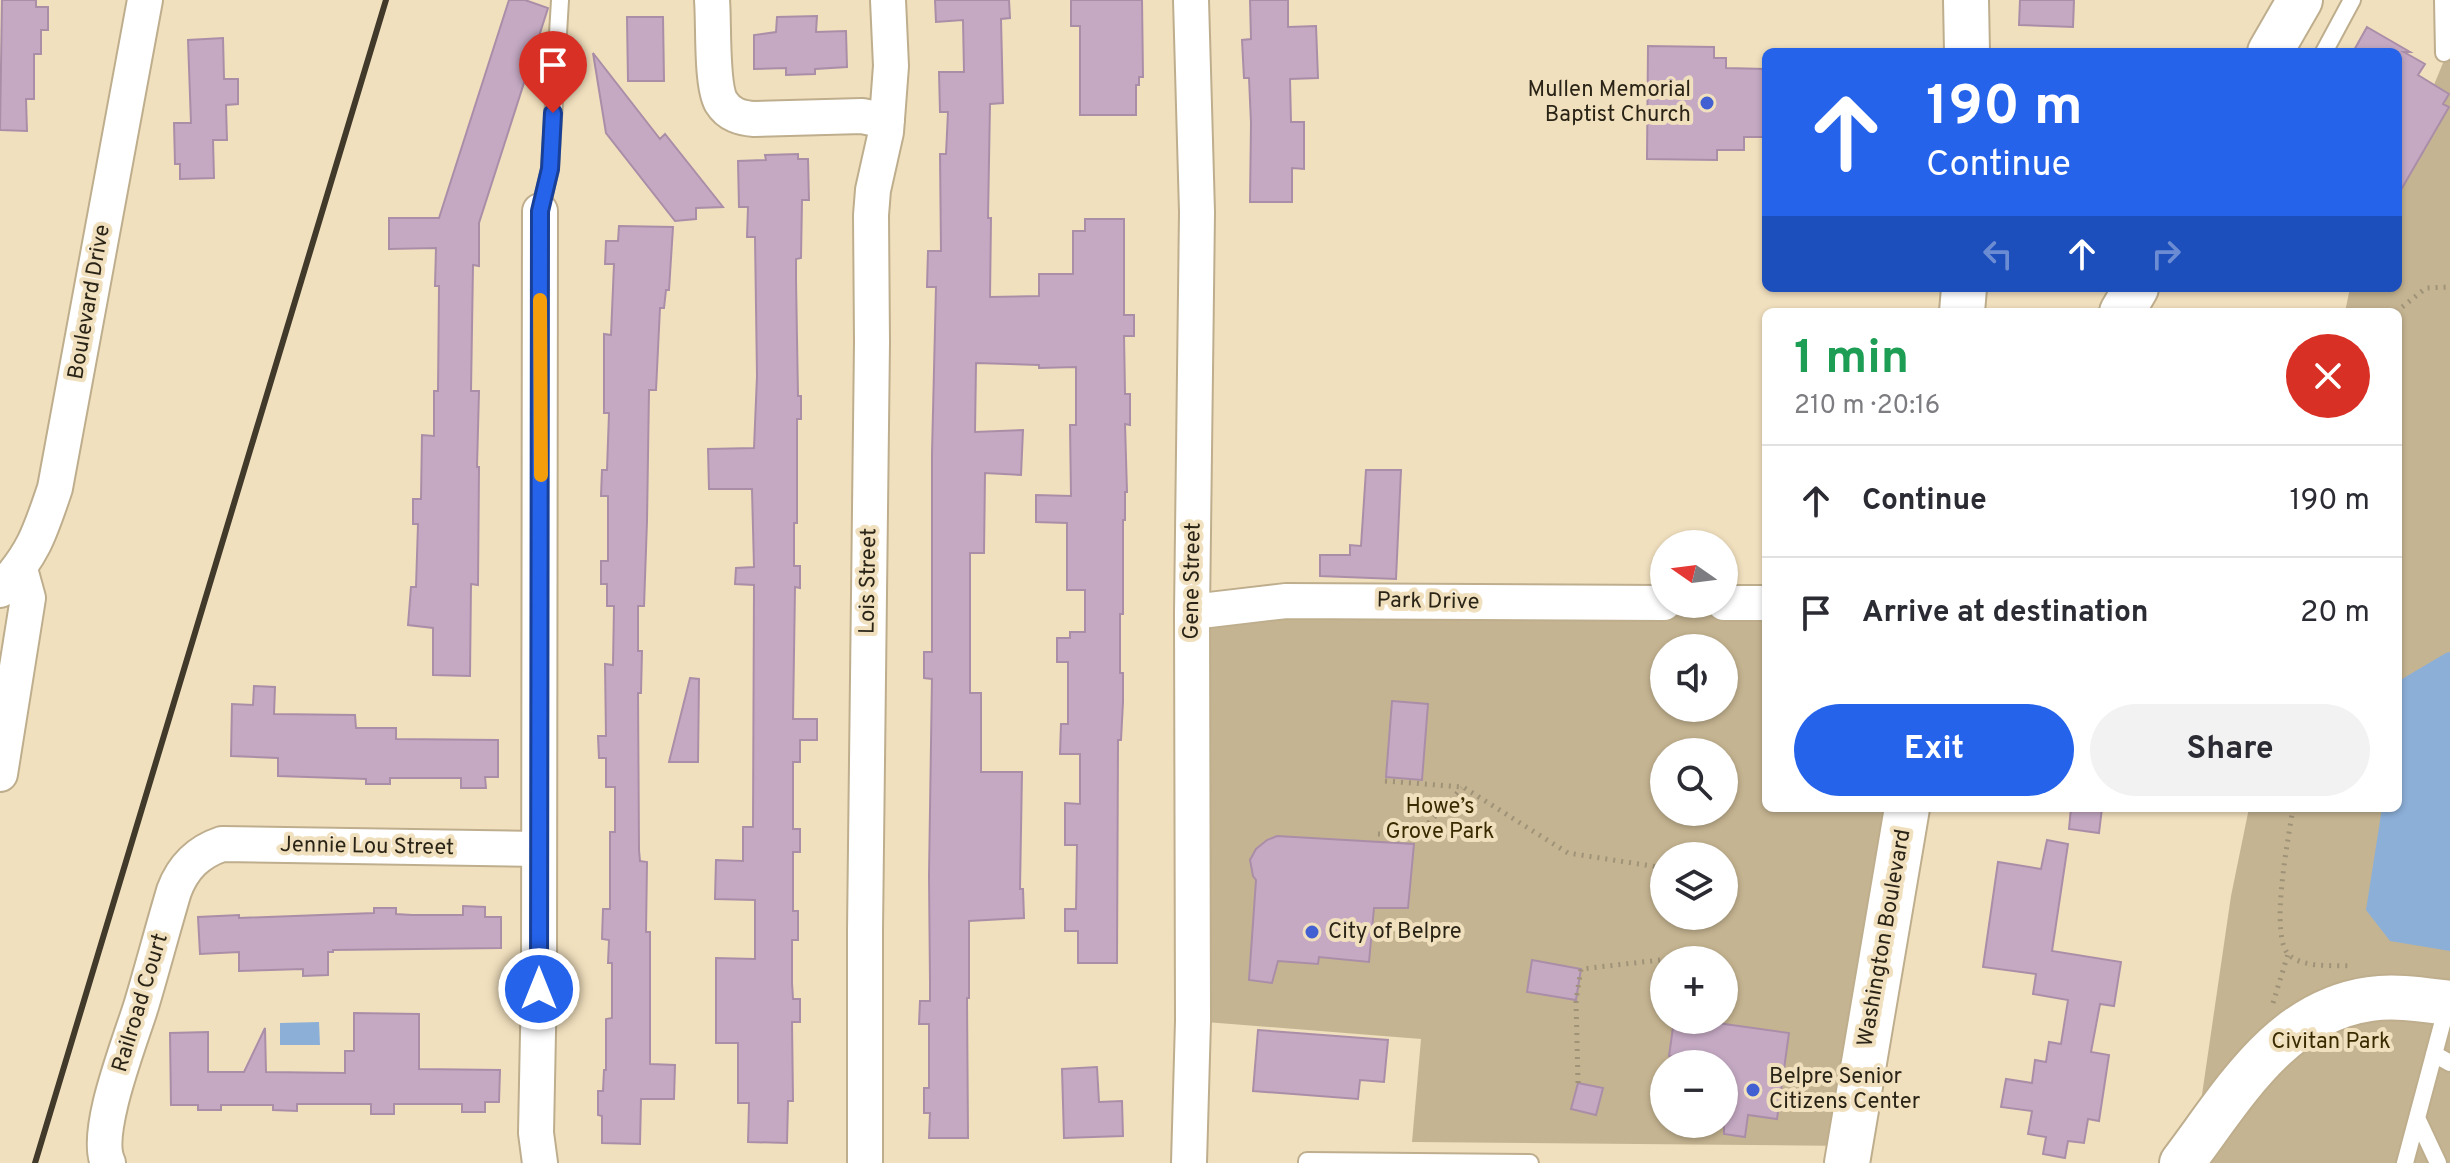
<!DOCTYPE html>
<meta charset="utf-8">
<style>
:root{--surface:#fff;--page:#f2f2f3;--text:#2b2b33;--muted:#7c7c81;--line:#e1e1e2;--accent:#2563eb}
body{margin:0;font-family:Overpass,sans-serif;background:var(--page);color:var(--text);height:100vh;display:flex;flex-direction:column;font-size:30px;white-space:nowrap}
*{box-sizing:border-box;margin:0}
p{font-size:26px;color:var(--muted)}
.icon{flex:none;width:44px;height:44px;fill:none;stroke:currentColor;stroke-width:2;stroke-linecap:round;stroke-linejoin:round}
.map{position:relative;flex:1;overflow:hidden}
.drawer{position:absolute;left:1762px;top:308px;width:640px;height:504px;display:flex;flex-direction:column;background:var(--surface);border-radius:12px;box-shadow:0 2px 6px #0004}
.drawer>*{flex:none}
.top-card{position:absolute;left:1762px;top:48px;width:640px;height:244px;border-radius:12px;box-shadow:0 2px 6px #0004;background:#2563eb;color:#fff;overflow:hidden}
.needle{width:52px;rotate:284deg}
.buttons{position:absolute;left:1650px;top:530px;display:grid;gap:16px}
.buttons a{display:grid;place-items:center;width:88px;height:88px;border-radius:50%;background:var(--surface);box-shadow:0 2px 6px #0004;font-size:40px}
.pin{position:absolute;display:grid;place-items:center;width:68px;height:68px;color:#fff;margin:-82px -34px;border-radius:50% 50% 50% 0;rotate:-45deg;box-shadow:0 0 8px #0007}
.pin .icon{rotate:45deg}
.me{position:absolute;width:88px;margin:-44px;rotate:0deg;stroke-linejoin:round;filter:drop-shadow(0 0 6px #0008)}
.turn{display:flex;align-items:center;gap:28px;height:168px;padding:0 32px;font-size:36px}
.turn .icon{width:104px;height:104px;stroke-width:2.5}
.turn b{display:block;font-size:56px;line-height:68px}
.lanes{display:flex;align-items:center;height:76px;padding:0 32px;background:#0003;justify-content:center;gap:40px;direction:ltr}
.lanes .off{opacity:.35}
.round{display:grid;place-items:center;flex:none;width:84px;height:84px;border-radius:42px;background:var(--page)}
.headline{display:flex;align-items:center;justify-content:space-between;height:136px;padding:0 32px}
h1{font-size:48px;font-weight:700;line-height:60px;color:#1e9e55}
.primary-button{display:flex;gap:16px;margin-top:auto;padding:16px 32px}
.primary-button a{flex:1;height:92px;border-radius:48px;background:var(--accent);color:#fff;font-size:32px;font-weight:700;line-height:92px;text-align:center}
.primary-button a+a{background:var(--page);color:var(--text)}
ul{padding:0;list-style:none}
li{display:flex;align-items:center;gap:24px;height:112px;padding:0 32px;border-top:2px solid var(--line)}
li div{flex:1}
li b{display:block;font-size:30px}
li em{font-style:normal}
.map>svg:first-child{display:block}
.green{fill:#c5b491;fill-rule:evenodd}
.water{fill:#8cafd8}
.building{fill:#c5a9c3;stroke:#aa8ea8;stroke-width:2}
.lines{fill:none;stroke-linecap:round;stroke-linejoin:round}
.lane-casing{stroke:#beae8d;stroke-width:20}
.street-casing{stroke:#beae8d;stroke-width:38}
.secondary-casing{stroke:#beae8d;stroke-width:48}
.primary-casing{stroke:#beae8d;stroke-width:48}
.path{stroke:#9e9278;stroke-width:5;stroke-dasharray:2 6;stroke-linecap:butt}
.lane{stroke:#fff;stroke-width:16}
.street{stroke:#fff;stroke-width:34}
.secondary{stroke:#fff;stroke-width:44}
.primary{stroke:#fff;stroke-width:44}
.rail{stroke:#413a2b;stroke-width:6}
.route-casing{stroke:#184099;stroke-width:20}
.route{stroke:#2563eb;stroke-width:14}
.slow{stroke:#f59e0b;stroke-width:14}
.poi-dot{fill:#4260d2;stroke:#f1e0be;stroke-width:3}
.labels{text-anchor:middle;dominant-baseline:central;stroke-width:8;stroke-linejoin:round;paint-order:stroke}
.poi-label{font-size:22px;fill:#2a2417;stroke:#f1e0be;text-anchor:start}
.street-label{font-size:22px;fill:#2a2417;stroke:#f1e0be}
.park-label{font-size:22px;fill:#3a2a00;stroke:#f1e0be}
</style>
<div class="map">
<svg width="2450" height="1163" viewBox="0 0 2450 1163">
<rect width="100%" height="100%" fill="#f1e0be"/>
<path class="green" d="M2450 46V1163H2192L2231 896 2249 808H2398V312H2345L2350 288H2398V172Z
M1766 603V808H1907L1850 1146 1412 1142 1421 1039 1193 1021 1192 612ZM1664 648H1724V708H1664ZM1664 752H1724V812H1664ZM1664 856H1724V916H1664ZM1664 960H1724V1020H1664ZM1664 1064H1724V1124H1664Z"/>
<path class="water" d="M2450 652V951L2390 941 2366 910 2382 808H2398V704L2402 679 2446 653Z
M319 1022 320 1045H280V1023Z"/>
<path class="building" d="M2 0H36V7H48V30H41V54H34V99H26L27 131 0 130Z
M509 0H525L548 8 479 223V266L473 265 471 391H479L477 467H479L478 585 471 584 470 676 433 675V628L408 625 411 587H416L418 524H413V499H421L422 435 434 436V391H438L439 286H435L436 248 389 249V218H439Z
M935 0H1009L1010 18 1001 19 1003 103 990 104 988 218H991L990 297 1039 296V274H1073V231H1085V219H1124V315H1134V336H1124L1125 394H1130V425L1125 424 1127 492H1125V520H1123V614H1120V673H1123V702L1121 740H1118L1117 963H1078V931H1065V909H1076L1077 845H1065V803L1080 804V754H1060L1061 724H1068V662H1057V638H1070V632H1085V590H1067V523L1036 522V495L1071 496 1070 425H1076V367L1039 368V365L976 363 975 432 1023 430 1021 475 985 473 984 553H970V693H981V772H1022L1020 889H1023L1024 918 969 921V998H967L968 1138H929L930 1113H924V1088H929V1024H919L920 1001H930V982L929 875 932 679 924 678V652H932V453L936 287H927L928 251H941L940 154H946L948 112H940L939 72H964L963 20 936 22Z
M1071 0H1142L1143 77H1139V85H1136V115H1080V26H1071Z
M1250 0H1288V27L1316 26 1318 78 1290 79 1291 122H1304V169L1292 168V202H1250L1251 123 1249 78H1244L1242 40 1251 39Z
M2020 0H2074L2073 27 2019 25Z
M817 16 816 32 846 31 847 67 815 69V74L786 75V68L754 69V35L776 32 777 17Z
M627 17H663L664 81H628Z
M2367 27 2410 52H2404L2425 64 2418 75 2449 94 2443 104 2449 107 2398 195V52H2353Z
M223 38 224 79H238V104L226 105 227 140H213L214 178 180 179V164H175L174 123H191L188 40Z
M1648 46 1714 47V58H1726V68L1766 69V137H1744V150H1717V160L1647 159Z
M593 53 660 139 665 134 723 207 696 208V219L675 221 606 133Z
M798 154V159H808L809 200H802L801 258 796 259V280L798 396H801V419H797V523H794V566H800V588L795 587 793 719H817V740H800V762H793V829H800V852H793V911H798V940H792V983L793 999H800V1022H792L793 1101H788L787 1143 748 1142 749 1103H738V1043H716V958L755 959V900L715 899 716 860 743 861V827H753L754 585 735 584 736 568 754 567 752 489H709L708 449 754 448 757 376 755 237H747L748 207H739L738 161 766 160 765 155Z
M619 226 673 227 669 290H666L664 308H660L656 390H649L647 521 644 606H638V651H642L641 693H638L639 850 640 861 647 862 646 932H650V1064L675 1065 674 1099H641L640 1144 602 1143V1116L598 1115V1091H603L604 1070H606V1019L612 1018V963H608L609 940 602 939 603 909H610V832H615V787H606V758H599L598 736H606L605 664 613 665 614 606H607V584H601V561H608V496H601L602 470H607L609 413H604V334L611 335 614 264H605L606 241H618Z
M1366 470H1401L1396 579 1320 576V555H1350V545L1361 546Z
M690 678 699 679 698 762H669Z
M254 686 275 687 274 714 355 715 356 728H396V739L498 740V777H485L486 788H461V778H390V784H366V779L278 776V758L231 756 232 704 253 705Z
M1392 701 1428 704 1422 780 1386 777Z
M2071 808H2102L2099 833 2069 829Z
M1277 836 1414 844 1408 908H1374L1369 962 1319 957 1318 964 1278 961 1272 983 1249 980 1256 880 1253 876 1250 860 1256 849 1267 840Z
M2047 840 2068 844 2052 951 2121 962 2114 1006 2100 1004 2091 1052 2109 1055 2099 1121 2088 1119 2084 1143 2068 1141 2065 1158 2043 1154 2046 1137 2028 1134 2032 1111 2001 1107 2006 1079 2032 1083 2035 1060 2046 1062 2049 1042 2061 1044 2068 1000 2033 994 2036 974 1983 967 1998 862 2041 869Z
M463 906 485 907V917H501V948L333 950V952H328V975L303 976V969L239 971V952L200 954 198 917 239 915V918L374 913V908H396V914L412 915H463Z
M1532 960 1581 969 1576 1000 1527 992Z
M354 1013 419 1014V1069L500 1070 499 1102H485V1112H462V1104H394V1114H371V1104H297V1111L273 1110V1105H221V1110H198V1105H171L170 1033 208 1032V1072H244L265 1028 266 1072 345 1073V1051H354Z
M1674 1020H1696L1789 1033 1777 1119 1748 1115 1745 1137 1724 1134V1064H1712V1062L1669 1056Z
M1258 1030 1388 1040 1384 1082 1360 1080 1358 1099 1253 1091Z
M1097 1067 1099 1102 1122 1101 1123 1136 1064 1138 1062 1069Z
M1578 1083 1603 1088 1596 1115 1571 1109Z"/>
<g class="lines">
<g class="lane-casing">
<path id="lane" d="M2443 0 2444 53
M2324 52 2352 0
M540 211 550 169 560 0
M2434 1054 2450 1063
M2417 1118 2444 1017 2442 1004
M1307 1163V1161L1530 1163
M2405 1163 2417 1118 2438 1163"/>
</g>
<g class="street-casing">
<path id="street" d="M712 0C714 23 711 84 721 102 729 115 741 118 754 119L862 116 887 121
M540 211 539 982 536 1133 540 1163
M0 590C33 555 40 533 55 488L145 0
M1724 603H1766
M1192 612 1286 601 1664 603
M0 774 28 598 20 569
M108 1163C93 1132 132 1037 142 1003 153 966 163 928 174 891 183 867 198 852 222 844L538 849
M865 1163V930L872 342 871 215 873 190 886 132 891 66 888 0
M1189 1163 1193 1021 1192 612 1197 212 1191 0"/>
</g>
<g class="secondary-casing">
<path id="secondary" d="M1966 0 1967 52
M1962 312 1964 288
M2182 1163C2233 1096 2279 1012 2370 999 2396 995 2425 1000 2450 1003"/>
</g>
<g class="primary-casing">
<path id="primary" d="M2270 52 2300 0
M2122 312 2136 288
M1847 1163 1907 808"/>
</g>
<path class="path" d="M2396 312 2426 288 2450 287
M1385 781 1463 787 1568 853 1664 868
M2293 808C2289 836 2268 938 2290 956 2306 968 2332 965 2351 966
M1378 834 1416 836 1462 788
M2273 1003 2288 954
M1578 1083 1576 1000 1581 969 1713 954"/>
<use href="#lane" class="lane"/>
<use href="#street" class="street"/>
<use href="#secondary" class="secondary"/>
<use href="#primary" class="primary"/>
<path class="rail" d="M35 1163 386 0"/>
</g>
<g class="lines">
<g class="route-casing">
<path id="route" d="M539 989 540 211 550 169 553 113"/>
</g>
<use href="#route" class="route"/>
<path class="slow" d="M540 300 541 475"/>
</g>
<g class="poi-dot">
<circle cx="1707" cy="103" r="8"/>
<circle cx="1312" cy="932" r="8"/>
<circle cx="1753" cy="1090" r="8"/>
</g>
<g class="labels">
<g class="poi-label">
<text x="1691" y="90" text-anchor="end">Mullen Memorial<tspan x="1691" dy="25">Baptist Church</tspan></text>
<text x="1328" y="932">City of Belpre</text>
<text x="1769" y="1077">Belpre Senior<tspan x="1769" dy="25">Citizens Center</tspan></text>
</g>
<g class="street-label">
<text transform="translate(90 302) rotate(-80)">Boulevard Drive</text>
<text transform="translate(869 581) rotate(-89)">Lois Street</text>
<text transform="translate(1193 581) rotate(-89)">Gene Street</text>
<text transform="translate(1428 602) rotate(1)">Park Drive</text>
<text transform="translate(367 847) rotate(1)">Jennie Lou Street</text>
<text transform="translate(1885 938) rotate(-80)">Washington Boulevard</text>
<text transform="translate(141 1003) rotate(-73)">Railroad Court</text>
</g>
<g class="park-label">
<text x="1440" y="807">Howe’s<tspan x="1440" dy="25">Grove Park</tspan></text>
<text x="2331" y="1042">Civitan Park</text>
</g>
</g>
</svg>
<div class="buttons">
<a><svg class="needle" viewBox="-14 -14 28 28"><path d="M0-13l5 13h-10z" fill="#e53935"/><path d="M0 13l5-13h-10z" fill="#7c7c81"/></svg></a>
<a><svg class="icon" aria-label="sound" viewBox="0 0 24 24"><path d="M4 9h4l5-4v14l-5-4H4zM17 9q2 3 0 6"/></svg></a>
<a><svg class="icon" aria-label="search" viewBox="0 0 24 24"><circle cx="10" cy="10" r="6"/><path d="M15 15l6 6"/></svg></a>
<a><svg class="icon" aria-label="layers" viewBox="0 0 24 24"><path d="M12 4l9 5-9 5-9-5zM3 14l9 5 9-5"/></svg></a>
<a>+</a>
<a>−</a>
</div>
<div class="pin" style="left:553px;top:113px;background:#d93025"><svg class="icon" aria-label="arrive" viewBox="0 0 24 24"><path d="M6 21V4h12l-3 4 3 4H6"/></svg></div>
<svg class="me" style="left:539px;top:989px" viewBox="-20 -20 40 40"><circle r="17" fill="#2563eb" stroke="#fff" stroke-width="3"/><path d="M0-11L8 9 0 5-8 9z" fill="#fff"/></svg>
<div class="top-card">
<div class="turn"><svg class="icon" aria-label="ahead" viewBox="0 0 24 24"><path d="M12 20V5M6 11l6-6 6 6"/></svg><div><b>190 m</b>Continue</div></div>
<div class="lanes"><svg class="icon off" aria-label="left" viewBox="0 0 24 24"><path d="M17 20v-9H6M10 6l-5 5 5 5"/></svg><svg class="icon" aria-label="ahead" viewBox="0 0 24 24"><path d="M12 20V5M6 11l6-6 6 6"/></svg><svg class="icon off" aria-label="right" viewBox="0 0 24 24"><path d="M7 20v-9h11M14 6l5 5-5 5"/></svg></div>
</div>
<section class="drawer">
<div class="headline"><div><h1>1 min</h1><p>210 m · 20:16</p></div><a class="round" style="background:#d93025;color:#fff"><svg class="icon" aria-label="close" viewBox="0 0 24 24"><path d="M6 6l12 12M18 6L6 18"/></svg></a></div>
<ul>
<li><svg class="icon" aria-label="ahead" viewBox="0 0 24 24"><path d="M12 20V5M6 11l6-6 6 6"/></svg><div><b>Continue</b></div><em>190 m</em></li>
<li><svg class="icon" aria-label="arrive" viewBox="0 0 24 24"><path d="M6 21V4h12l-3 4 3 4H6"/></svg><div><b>Arrive at destination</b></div><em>20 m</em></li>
</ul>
<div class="primary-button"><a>Exit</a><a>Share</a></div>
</section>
</div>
